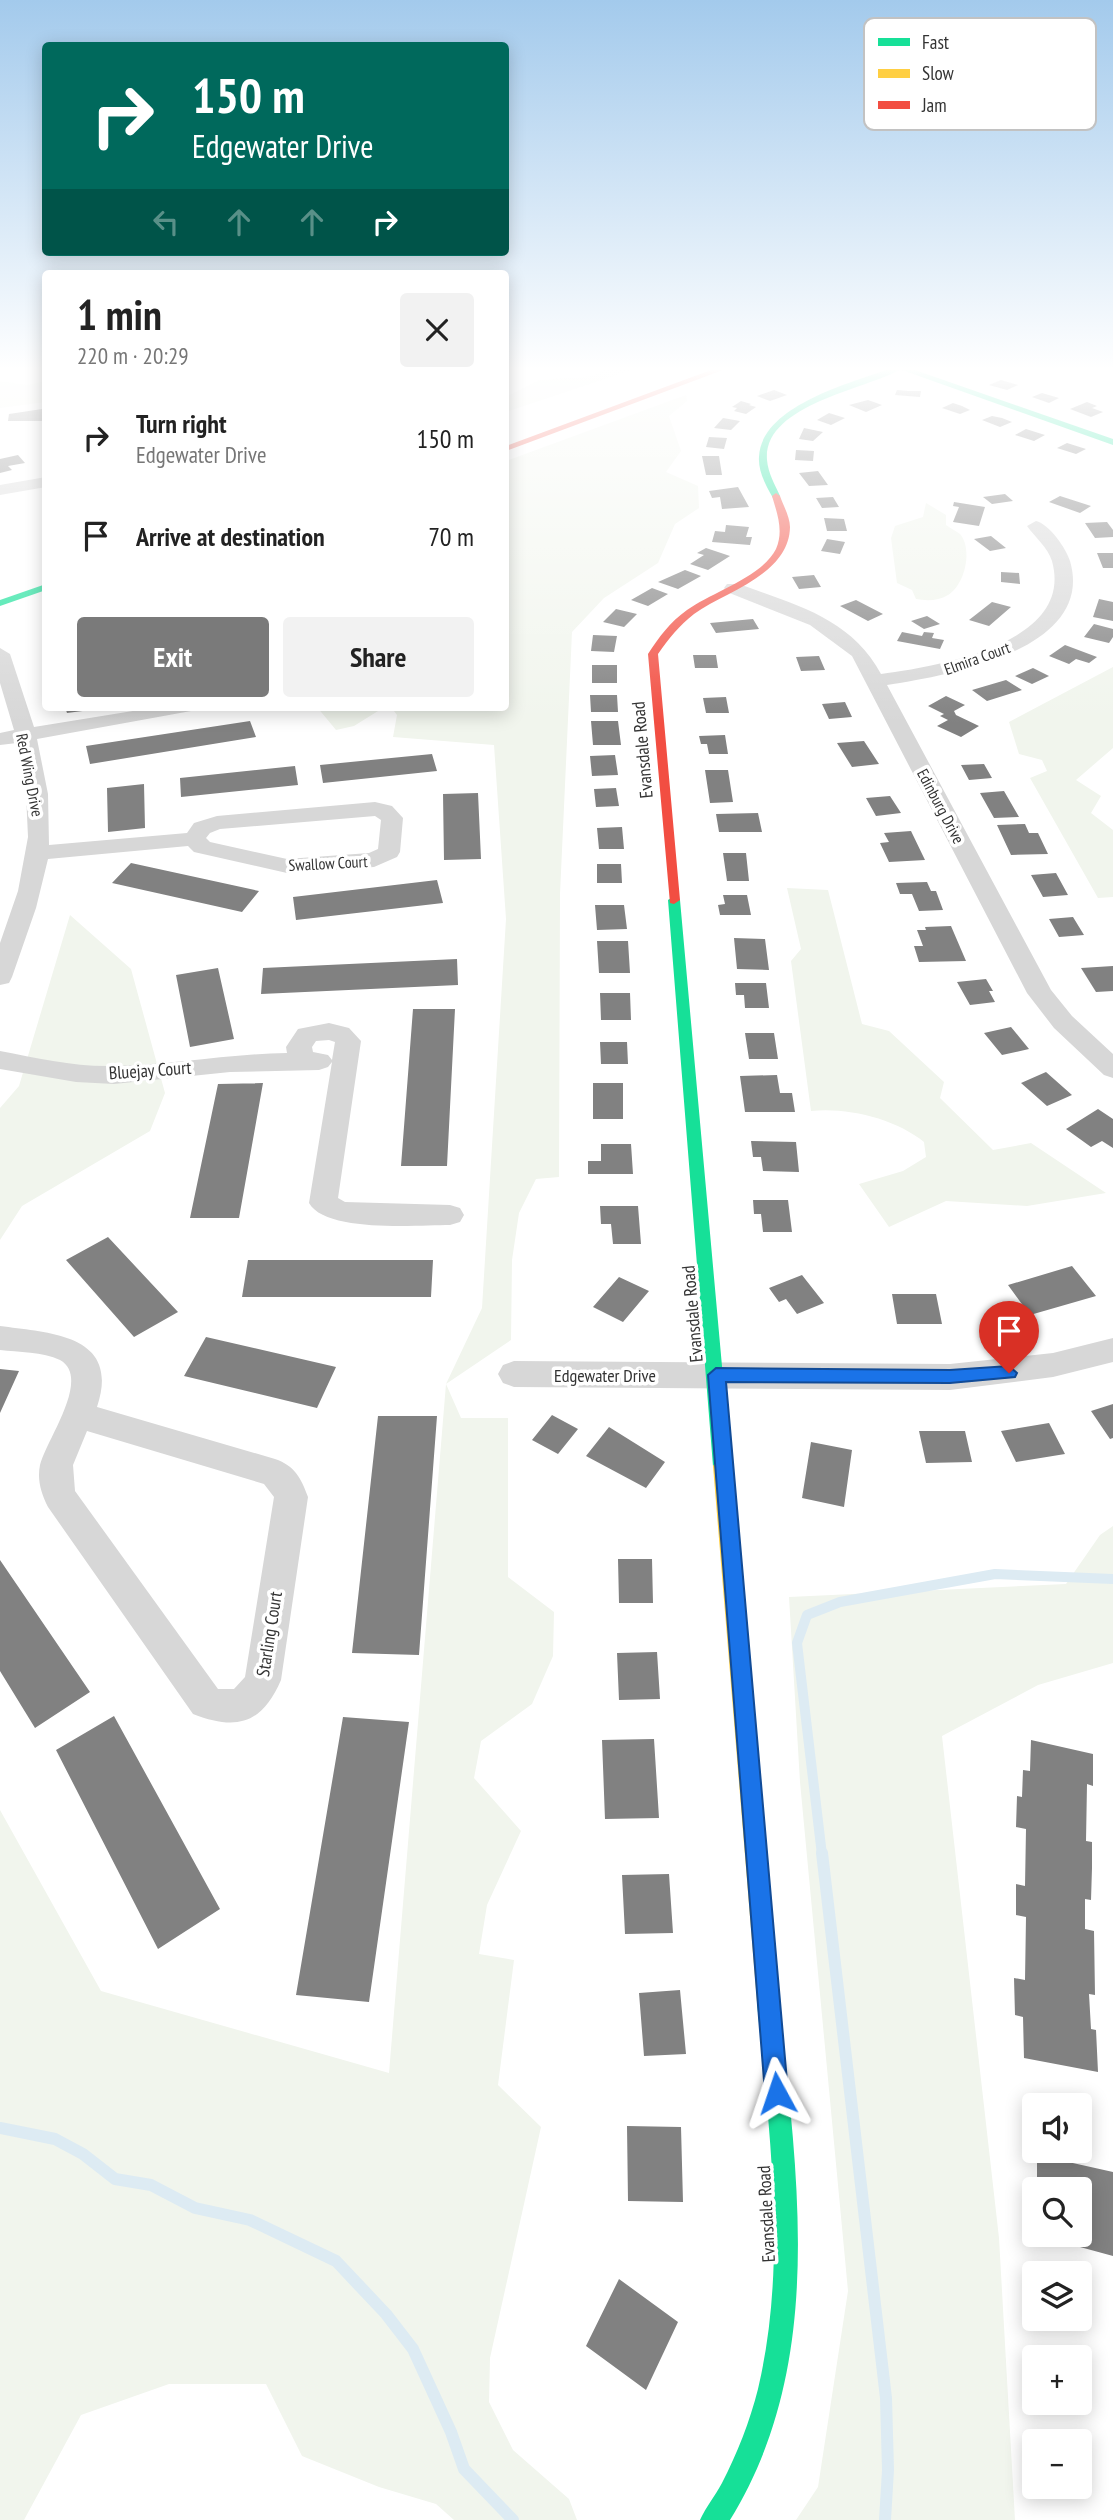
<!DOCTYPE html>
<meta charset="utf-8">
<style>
:root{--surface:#fff;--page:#f2f2f2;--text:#222;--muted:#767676;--accent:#7a7a7a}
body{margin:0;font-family:"PT Sans Narrow",sans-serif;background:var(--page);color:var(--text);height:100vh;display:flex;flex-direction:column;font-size:26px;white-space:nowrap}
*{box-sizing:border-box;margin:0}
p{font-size:23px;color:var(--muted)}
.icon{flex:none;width:38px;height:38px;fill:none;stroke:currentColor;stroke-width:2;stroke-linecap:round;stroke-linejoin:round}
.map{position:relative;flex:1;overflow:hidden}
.drawer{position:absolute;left:42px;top:270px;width:467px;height:441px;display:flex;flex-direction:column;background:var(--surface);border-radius:7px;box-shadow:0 4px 18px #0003}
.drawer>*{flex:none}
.banner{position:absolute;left:42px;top:42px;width:467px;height:214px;border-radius:7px;box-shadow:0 4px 18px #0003;background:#00695c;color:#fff;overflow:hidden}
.controls{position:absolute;left:1022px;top:2093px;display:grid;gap:14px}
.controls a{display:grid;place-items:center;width:70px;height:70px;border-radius:7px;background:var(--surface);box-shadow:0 4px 18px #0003;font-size:35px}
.pin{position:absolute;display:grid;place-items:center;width:60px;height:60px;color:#fff;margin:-72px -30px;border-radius:50% 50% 50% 0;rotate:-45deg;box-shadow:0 0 7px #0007}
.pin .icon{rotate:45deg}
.me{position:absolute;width:77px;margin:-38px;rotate:355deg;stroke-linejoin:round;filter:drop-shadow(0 0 5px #0008)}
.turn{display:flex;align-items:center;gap:24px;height:147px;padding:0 35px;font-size:32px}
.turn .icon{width:91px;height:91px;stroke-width:2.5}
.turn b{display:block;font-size:49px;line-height:60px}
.lanes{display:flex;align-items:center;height:66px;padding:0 35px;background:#0003;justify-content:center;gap:35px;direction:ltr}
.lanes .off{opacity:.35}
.round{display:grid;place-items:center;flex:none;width:74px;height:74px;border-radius:7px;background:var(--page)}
.headline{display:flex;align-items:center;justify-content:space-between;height:119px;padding:0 35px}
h1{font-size:42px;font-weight:700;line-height:52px}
.primary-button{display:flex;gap:14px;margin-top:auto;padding:14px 35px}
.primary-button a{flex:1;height:80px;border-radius:7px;background:var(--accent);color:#fff;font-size:28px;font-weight:700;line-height:80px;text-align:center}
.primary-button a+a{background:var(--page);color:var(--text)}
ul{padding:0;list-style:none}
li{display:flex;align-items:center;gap:21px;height:98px;padding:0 35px}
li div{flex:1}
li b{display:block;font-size:26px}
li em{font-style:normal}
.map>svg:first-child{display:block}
.green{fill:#f1f5ed}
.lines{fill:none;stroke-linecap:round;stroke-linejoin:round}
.stream-far1{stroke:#ddebf3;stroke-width:10}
.stream{stroke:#ddebf3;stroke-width:12}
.building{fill:#818181}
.street{fill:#d7d7d7;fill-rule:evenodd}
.fast{fill:#16e098;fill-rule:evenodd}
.slow{fill:#ffcf43;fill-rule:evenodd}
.jam{fill:#f24e42;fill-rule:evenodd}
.route{fill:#1a73e8;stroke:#114b97;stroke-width:2}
.labels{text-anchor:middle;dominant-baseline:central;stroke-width:7;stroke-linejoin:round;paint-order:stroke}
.far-street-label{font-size:16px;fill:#333;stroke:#fff}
.street-label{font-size:18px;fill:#333;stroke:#fff}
.key{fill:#fff;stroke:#c2c2c2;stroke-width:2}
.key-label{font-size:19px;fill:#333}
</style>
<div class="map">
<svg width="1113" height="2520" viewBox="0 0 1113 2520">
<rect width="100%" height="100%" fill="#fff"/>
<path class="green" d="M603 370H632L506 412V397L539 380 594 376Z
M0 381 27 385 45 381V402L0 408Z
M686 395 687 401 669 416 681 451 666 472 698 486 699 508 675 524 658 563 604 598 572 632 560 894 559 1177 536 1179 519 1213 512 1260 511 1340 446 1384 461 1418H508V1577L554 1612 553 1656 532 1704 481 1741 474 1778 521 1831 487 1905 479 1954 514 1960 498 2085 541 2127 490 2358 489 2402 513 2450 569 2499 577 2520H454L436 2504 379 2487 302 2456 266 2384H169L81 2415 24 2520H0V1810L101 1991 389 2073 446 1384 482 1308 506 919 494 745 393 737 397 715 391 707H506V461Z
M926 503 946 515V525C950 528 956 531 960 534 973 549 965 585 948 595 938 601 927 601 916 599L912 590 897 583 891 538 895 526 923 517Z
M1113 667V748L1076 780 1101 796 1091 813 1113 830V897L1098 898 1030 778 1047 771 1042 760 1019 754 1009 722Z
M317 707H375L378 711 354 726 336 730Z
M787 888 828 890 862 1024 889 1031 944 1082 940 1098 993 1150 1031 1143 1106 1193 1027 1206 946 1201 889 1227 859 1184 903 1171 926 1157 924 1142C896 1119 848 1107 811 1111L791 961 801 949Z
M70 915 131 969 165 1093 150 1131 22 1206 0 1240V1108L19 1086Z
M1113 1526V1663L1038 1685 942 1736 999 2238 1015 2520H796L818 2487 848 2291 800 1782 789 1597 1066 1584 1100 1535Z"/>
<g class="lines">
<path class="stream-far1" d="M822 1855 797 1643 807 1615 840 1602 995 1574 1113 1579"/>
<path class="stream" d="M822 1853 886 2398 888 2470 885 2520
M0 2128 55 2139 83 2154 115 2179 151 2185 195 2208 250 2220 336 2261 386 2314 413 2349 451 2432 464 2469 513 2520"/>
</g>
<path class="building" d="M1001 380 1018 385 1007 390 989 385Z
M774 390 787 395 770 401 757 396Z
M897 390 908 391H921L920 397 895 395Z
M1042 393 1059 398 1049 403 1032 397Z
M868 400 882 405 866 412 849 405Z
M741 401 751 404 749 405 756 407 746 414 734 411 737 408 732 407Z
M1087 402 1097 406 1092 408 1103 412 1091 417 1070 409Z
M953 403 962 406 970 410 960 414 942 408Z
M42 409V421H8L9 414Z
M829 413 845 418 831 425 817 420Z
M992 416 1002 418 1012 422 1000 427 982 420Z
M723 418 740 421 731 430 714 428Z
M804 428 823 432 813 441 799 439Z
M1026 429 1045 435 1034 441 1015 435Z
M709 437 727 438 724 449 706 447Z
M1067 443 1086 449 1076 454 1057 448Z
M796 450 814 451 813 461 795 460Z
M18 455 25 463 8 466 12 470 0 473V459Z
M702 456H719L722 475H706Z
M818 471 828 485 809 486 799 473Z
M738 487 749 507 722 509 720 497 712 498 709 491Z
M1005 494 1013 501 992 504 983 497Z
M1060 496 1091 506 1080 513 1049 502Z
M833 497 839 507 822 508 816 498Z
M954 502 985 507 979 526 953 522 959 507 953 506Z
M824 518 844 519 847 531H827Z
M1107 522 1113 530V537L1095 538 1085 523Z
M726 525 749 527 746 537H752L750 545 712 542 715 531 725 532Z
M991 536 1006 548 990 551 974 539Z
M827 539 845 542 840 554 821 551Z
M706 548 730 556 708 570 690 564 704 555 697 553Z
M1097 553H1113V568H1103Z
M685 570 701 576 678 589 658 582Z
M1001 572 1019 573 1020 584 1001 582Z
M814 575 821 587 799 589 792 577Z
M652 588 668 594 648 606 631 600Z
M1099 599 1113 602V621L1093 617Z
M856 600 883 614 868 621 840 606Z
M992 602 1011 607 989 626 969 620Z
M616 609 637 614 624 627 603 622Z
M927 616 940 624 924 629 911 621Z
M753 619 759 629 716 633 710 623Z
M1094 624 1113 629V637L1109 643 1084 637Z
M902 632 922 636 924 632 934 633 932 638 944 640 940 649 897 641Z
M593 635 617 636 614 652 591 651Z
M1065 645 1097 657 1089 663 1076 659 1069 664 1049 656Z
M693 655H716L718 668H695Z
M819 656 825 670 801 671 796 657Z
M592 665H617V683H592Z
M1033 668 1049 676 1032 684 1015 676Z
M1006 680 1022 690 987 701 972 690Z
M590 695H617L618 712H591Z
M946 696 965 705 954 711 956 715 979 726 961 737 937 726 948 720 940 716 944 714 928 706Z
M726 697 729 713H706L703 698Z
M845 702 852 717 829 719 822 704Z
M65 707H98V709L67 713Z
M250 721 256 737 90 764 86 746Z
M591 721H618L621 745H593Z
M725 735 728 754H709L707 744H701L699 736Z
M864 741 879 764 852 767 837 743Z
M432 754 437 771 323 783 320 765Z
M615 755 618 775 592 776 590 756Z
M984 764 992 778 969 780 961 765Z
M295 766 298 785 181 797 180 778Z
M705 770H728L733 802 710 803Z
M144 784 145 828 108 832 107 788Z
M616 788 619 806 596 807 594 789Z
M1004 791 1019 817 994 818 980 793Z
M478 793 481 859 444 860 443 794Z
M890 796 901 813 876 816 866 798Z
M758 813 762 832H719L716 814Z
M1025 824 1029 833H1038L1048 854 1011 855 997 825Z
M622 827 624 849H599L597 828Z
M911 831 925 860 889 862 880 843 889 842 884 833Z
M723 853H746L749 881H727Z
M131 863 259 891 242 912 112 883Z
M597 864H621L622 883H597Z
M1056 873 1068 895 1043 897 1031 875Z
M437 880 443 903 296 920 293 897Z
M927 882 931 891H936L943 910 919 911 912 894H900L896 883Z
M723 895H747L751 915H720L718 905 725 904Z
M595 905H624L627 929 597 930Z
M1073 917 1084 935 1059 937 1049 919Z
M951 926 966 961 919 962 914 946H923L917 930H926L925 927Z
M734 938 765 939 769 970 737 969Z
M597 941H628L630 973H599Z
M457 959 458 985 261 994 263 968Z
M1113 966V991L1096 992 1081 968Z
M218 968 234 1039 190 1047 176 975Z
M986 979 993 991H989L995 1002 970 1005 957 982Z
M735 983H766L769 1008H745L744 995H736Z
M600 993H630L631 1020H601Z
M413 1009H455L447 1166H401Z
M1011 1027 1029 1049 1002 1055 984 1033Z
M745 1033H774L778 1059H749Z
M600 1042H627L628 1064H601Z
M1046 1072 1072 1095 1047 1106 1021 1083Z
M777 1075 780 1093H792L795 1112H745L740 1076Z
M263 1083 239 1218H190L218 1084Z
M593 1083H623V1119H593Z
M1098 1109 1113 1119V1148L1102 1141 1091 1147 1066 1129Z
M751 1141 796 1142 799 1172 763 1171 761 1157H753Z
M601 1144H631L633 1174H588V1161H601Z
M753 1200H788L792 1232H763L761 1214H754Z
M600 1206H638L641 1244H613L611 1224H601Z
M108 1237 178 1312 134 1337 66 1260Z
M248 1260H433L431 1297H242Z
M1072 1266 1096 1296 1030 1315 1008 1285Z
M802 1275 824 1303 797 1314 786 1299 779 1302 769 1288Z
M619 1277 649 1291 623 1322 593 1307Z
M892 1294H936L942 1324H897Z
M206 1337 336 1367 317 1408 184 1376Z
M0 1369 19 1371 0 1413Z
M1113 1404V1438L1110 1439 1091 1411Z
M552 1415 578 1429 558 1454 532 1440Z
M378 1416H437L419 1655 352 1653Z
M1049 1423 1065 1454 1016 1462 1001 1431Z
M609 1427 665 1462 646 1488 586 1456Z
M919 1431H965L972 1462 926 1463Z
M811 1442 852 1450 844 1507 802 1498Z
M618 1559H652L653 1603H619Z
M0 1560 90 1692 35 1728 0 1671Z
M657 1652 660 1699 619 1700 617 1653Z
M114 1716 220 1909 158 1949 56 1750Z
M343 1717 409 1722 369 2002 296 1995Z
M654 1739 659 1818 605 1819 602 1740Z
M1031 1740 1093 1754V1786L1087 1784 1086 1841 1092 1842V1868L1091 1900 1085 1899V1929L1094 1931 1095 1995 1089 1994 1091 2029 1096 2030 1098 2072 1024 2058 1023 2017 1015 2015 1014 1978 1025 1980 1026 1917 1016 1915V1884L1025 1886 1026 1829 1016 1827 1017 1796 1022 1797 1023 1770 1030 1771Z
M669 1874 673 1933 625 1934 622 1875Z
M680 1990 686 2054 644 2056 639 1993Z
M627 2126 681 2127 683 2202 628 2201Z
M1037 2155 1113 2172V2256L1080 2247 1079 2242 1055 2236 1080 2235V2189H1037Z
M619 2279 678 2322 646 2390 586 2346Z"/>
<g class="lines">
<path class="street" d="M46 477V487L0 495V485Z
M1036 521C1049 524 1066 548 1070 561 1096 650 947 676 887 685L1051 990 1072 1016 1113 1054V1078L1104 1075 1054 1028 1027 993 852 656 810 625 727 592 724 588 727 584H739C796 605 851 618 881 674 938 666 1075 644 1052 561 1048 548 1035 537 1027 526Z
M0 648 10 654 34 727 139 710 138 707H194L191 711 37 739 48 794 49 845 187 833 194 823 217 816 375 802 392 806 403 818 400 852 397 857 374 867 287 873 194 852 188 846 48 859 36 908 12 977 9 983 0 985V943L18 891 28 837 26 794 17 743 0 745V733L14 730 0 683ZM375 816 381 820 378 849 369 853 287 859 210 842 206 838 210 833 220 829Z
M329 1023 349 1028 361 1041 338 1198 345 1202 450 1205 460 1208 464 1215 460 1222 450 1225C417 1225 326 1233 309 1203L332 1062 328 1067 319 1070 230 1072 114 1084 76 1082 0 1069V1051C37 1058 75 1067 113 1066 171 1065 229 1054 287 1053L286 1047 298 1029ZM329 1040 335 1042 332 1060 328 1055 313 1052 312 1047 316 1041Z
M0 1326C52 1333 121 1335 97 1407L275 1459C295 1466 301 1478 308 1497L281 1680C262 1724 237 1731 193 1714L48 1507C41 1493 37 1480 40 1465 46 1440 92 1378 60 1360 43 1352 18 1352 0 1350ZM87 1431 264 1484 274 1497 245 1677 234 1689H218L75 1491 73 1465Z
M1113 1338V1362L1053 1377 950 1390 514 1387 503 1383 498 1374 503 1365 514 1361 950 1364 1053 1353Z"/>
<path class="fast" d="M886 370H899C864 390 763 405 767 460 768 473 775 485 780 496L773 498C766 486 758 471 759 457 761 407 847 384 886 370Z
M902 370H915L1113 439V445Z
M46 584V590L0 606V600Z
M674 896 680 900 731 1466 728 1471 722 1473 716 1471 713 1466 668 900Z
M768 1991 776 1994 779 2002C797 2175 827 2363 730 2520H700C706 2507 715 2496 722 2483 737 2454 750 2421 758 2389 788 2262 769 2130 757 2002L760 1994Z"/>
<path class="slow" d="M722 1459 728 1461 731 1466 779 2002 776 2010 768 2013 760 2010 757 2002 713 1466 716 1461Z"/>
<path class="jam" d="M711 370H723L506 451V446Z
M776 493 780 496C783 505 790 517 790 527 789 575 726 591 694 614 679 626 669 638 658 654L680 900 674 904 670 903 648 654C659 637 670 622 687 610 712 592 762 577 776 549 784 531 777 513 772 496Z"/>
</g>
<linearGradient id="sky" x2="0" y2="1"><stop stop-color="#a3caec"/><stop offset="0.51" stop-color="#fff"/><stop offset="1" stop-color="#fff" stop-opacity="0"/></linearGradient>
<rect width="1113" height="723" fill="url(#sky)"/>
<path class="route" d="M1009 1366 1017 1373 1015 1377 950 1383 726 1382 788 2093 785 2102 777 2105 768 2102 765 2093 708 1375 716 1368 950 1370Z"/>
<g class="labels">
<g class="far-street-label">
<text transform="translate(977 658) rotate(-20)">Elmira Court</text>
<text transform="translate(30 775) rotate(79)">Red Wing Drive</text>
<text transform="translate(941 806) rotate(62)">Edinburg Drive</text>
<text transform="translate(328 863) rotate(-3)">Swallow Court</text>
</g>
<g class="street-label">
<text transform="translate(642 750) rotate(-95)">Evansdale Road</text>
<text transform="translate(150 1070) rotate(-4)">Bluejay Court</text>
<text transform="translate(692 1314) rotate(-95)">Evansdale Road</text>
<text x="605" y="1375">Edgewater Drive</text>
<text transform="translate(269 1634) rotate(-81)">Starling Court</text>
<text transform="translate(766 2214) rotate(-93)">Evansdale Road</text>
</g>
</g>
<rect x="864" y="18" width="232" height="112" rx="10" class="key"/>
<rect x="878" y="38" width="32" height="8" fill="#16e098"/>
<rect x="878" y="69" width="32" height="9" fill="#ffcf43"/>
<rect x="878" y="101" width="32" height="8" fill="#f24e42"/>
<g class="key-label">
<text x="922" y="49">Fast</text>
<text x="922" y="80">Slow</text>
<text x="922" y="112">Jam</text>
</g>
</svg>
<div class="controls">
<a><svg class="icon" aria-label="sound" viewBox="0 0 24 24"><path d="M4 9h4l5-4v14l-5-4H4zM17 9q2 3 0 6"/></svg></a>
<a><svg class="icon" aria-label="search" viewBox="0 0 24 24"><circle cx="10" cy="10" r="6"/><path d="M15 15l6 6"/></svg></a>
<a><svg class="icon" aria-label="layers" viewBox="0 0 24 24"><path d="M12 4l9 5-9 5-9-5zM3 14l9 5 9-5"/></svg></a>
<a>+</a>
<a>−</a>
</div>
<div class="pin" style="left:1009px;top:1373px;background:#d93025"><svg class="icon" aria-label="arrive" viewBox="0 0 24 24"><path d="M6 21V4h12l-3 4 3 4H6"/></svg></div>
<svg class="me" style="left:777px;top:2093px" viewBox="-20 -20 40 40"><path d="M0-17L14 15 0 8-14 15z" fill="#1a73e8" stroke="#fff" stroke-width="4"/></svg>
<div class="banner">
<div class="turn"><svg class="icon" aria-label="right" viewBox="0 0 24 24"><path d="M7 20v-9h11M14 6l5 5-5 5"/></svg><div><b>150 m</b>Edgewater Drive</div></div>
<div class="lanes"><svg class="icon off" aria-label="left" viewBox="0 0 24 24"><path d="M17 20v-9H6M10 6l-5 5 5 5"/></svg><svg class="icon off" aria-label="ahead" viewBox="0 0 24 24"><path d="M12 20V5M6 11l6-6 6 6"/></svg><svg class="icon off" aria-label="ahead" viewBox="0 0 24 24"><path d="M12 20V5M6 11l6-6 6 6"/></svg><svg class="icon" aria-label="right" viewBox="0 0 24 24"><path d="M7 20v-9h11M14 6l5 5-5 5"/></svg></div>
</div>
<section class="drawer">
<div class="headline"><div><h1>1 min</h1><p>220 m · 20:29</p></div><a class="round"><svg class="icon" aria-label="close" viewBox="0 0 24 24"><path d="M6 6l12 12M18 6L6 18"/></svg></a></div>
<ul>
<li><svg class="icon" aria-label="right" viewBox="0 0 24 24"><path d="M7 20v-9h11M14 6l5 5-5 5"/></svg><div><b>Turn right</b><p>Edgewater Drive</p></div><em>150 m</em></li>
<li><svg class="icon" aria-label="arrive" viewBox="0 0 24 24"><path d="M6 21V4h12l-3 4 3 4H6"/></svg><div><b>Arrive at destination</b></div><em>70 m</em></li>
</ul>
<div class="primary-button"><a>Exit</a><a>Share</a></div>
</section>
</div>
